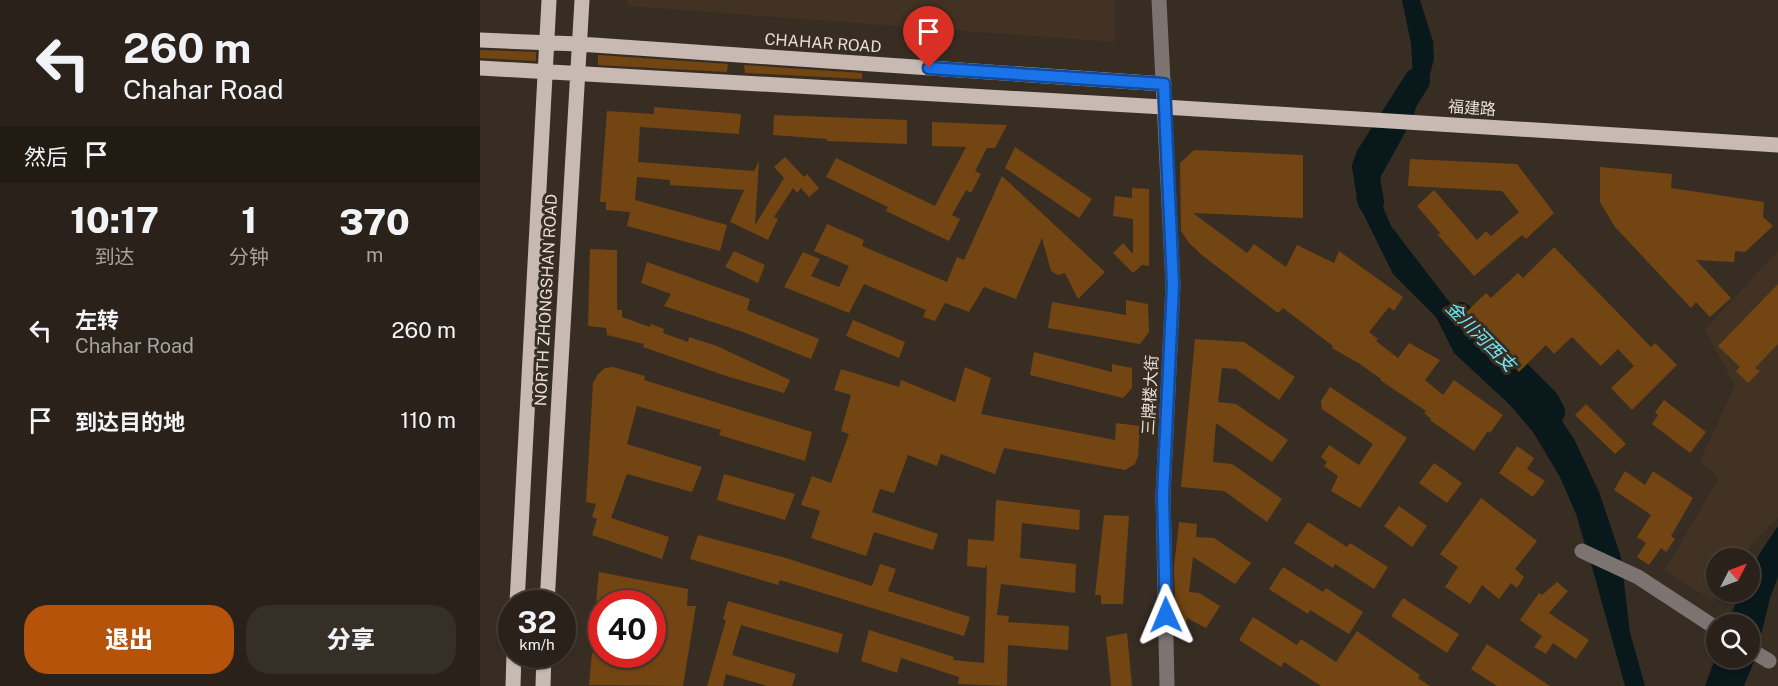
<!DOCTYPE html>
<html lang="zh">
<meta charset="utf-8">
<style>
:root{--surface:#2a221a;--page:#362f27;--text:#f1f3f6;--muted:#a5a4a2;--line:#463f39;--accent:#b45309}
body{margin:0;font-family:"Public Sans","Noto Sans SC",sans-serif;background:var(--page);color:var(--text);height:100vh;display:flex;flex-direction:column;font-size:22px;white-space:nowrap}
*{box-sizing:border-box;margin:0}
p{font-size:20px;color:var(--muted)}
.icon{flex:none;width:33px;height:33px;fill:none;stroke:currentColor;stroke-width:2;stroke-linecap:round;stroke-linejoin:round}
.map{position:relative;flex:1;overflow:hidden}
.drawer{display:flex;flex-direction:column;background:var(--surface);width:480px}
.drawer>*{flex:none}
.banner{background:#2a221a;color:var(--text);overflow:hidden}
.needle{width:39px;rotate:48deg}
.buttons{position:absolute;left:1226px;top:548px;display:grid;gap:12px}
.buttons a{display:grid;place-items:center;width:54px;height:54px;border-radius:50%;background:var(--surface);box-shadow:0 2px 4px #0004,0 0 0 2px var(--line);font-size:30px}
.speed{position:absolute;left:18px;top:590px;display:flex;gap:12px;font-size:30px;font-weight:700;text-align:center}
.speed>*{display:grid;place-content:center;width:78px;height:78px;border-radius:50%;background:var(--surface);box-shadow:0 2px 4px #0004,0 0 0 2px var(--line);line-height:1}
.speed small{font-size:15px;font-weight:400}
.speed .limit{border:9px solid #d22;background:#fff;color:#111}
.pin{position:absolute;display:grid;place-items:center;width:51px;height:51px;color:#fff;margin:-62px -26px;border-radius:50% 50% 50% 0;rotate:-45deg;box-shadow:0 0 6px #0007}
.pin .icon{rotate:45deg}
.me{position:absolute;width:66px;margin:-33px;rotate:359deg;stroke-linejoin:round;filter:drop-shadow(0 0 4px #0008)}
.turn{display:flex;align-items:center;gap:21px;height:126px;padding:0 24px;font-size:27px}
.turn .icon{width:78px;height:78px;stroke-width:2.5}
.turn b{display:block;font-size:42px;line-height:51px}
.then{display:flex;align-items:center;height:57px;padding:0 24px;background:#0003;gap:12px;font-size:22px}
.eta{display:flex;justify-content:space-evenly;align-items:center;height:102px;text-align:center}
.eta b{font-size:36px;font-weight:800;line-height:42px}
.button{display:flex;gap:12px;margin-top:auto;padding:12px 24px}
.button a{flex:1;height:69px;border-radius:24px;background:var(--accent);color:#fff;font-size:24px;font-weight:800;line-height:69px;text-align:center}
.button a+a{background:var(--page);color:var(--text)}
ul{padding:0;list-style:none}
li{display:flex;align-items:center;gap:18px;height:90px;padding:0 24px}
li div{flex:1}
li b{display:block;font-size:22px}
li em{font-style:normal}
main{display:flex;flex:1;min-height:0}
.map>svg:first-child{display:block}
.built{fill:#423223}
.water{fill:#08181b}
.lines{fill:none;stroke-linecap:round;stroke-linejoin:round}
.river{stroke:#08181b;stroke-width:26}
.building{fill:#734512}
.minor{stroke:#7c7471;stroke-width:15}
.major{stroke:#c8b9b2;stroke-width:15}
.route-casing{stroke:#114b97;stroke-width:15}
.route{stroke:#1a73e8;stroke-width:10}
.labels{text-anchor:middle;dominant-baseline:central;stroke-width:6;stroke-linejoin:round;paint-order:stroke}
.street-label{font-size:16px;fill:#e7e0d9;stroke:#382d23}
.water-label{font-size:18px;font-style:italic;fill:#6be8f9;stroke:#382d23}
</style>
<main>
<section class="drawer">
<div class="banner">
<div class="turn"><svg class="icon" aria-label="left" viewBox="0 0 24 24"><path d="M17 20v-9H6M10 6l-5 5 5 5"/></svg><div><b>260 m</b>Chahar Road</div></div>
<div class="then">然后<svg class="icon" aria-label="arrive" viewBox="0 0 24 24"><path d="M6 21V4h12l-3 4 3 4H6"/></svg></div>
</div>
<div class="eta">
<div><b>10:17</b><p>到达</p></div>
<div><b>1</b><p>分钟</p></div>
<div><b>370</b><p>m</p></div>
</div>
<ul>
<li><svg class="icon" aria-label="left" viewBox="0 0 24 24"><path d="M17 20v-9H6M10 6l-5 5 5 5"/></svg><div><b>左转</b><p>Chahar Road</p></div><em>260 m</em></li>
<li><svg class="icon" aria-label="arrive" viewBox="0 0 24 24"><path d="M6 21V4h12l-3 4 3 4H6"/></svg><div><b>到达目的地</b></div><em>110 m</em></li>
</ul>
<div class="button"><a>退出</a><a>分享</a></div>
</section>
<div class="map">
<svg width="1298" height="686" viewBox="0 0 1298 686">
<rect width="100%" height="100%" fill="#382d23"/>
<path class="built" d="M148 0H635V42L148 6Z
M1298 251V518L1270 545 1262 558H1236V591H1239L1232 600 1185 570 1239 478 1220 461 1255 386 1225 329Z"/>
<path class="water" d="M922 0H940L953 41 954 59 948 82 939 98 932 120 900 178 899 198 911 226 967 299 1020 356 1073 408 1094 439 1119 492 1141 557 1150 633 1165 686H1145L1114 574 1096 514 1080 477 1053 432 1029 404 974 353 956 317 913 274 876 199 891 153 915 119 925 92 933 78 931 43Z
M1298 526V577L1290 598 1275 659 1264 686H1225L1236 656 1269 657V624H1247L1261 591H1269V574L1280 553Z"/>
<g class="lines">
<path class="river" d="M891 202 885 167 889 156 937 81
M980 315 1067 402 1072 412"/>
</g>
<path class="building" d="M0 50 56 52V61L0 58Z
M118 55 248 64 247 72 118 65Z
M264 65 382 73V79L265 73Z
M174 107 261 114 259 134 160 127 158 162 274 171 279 161 275 225 304 178 294 167 305 157 324 177 327 174 339 188 329 197 321 188 317 193 313 188 294 217 298 219 288 240 250 222 264 190 190 185V180L157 177 155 200 247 225 240 251 147 226 150 212 126 210V202H120L127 111 174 114Z
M294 115 427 120V144L347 141V139L293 135Z
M452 122 527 125 515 148H507L495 171 501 174 491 193 486 190 472 215 480 219 469 241 406 211 408 207 346 177 356 158 455 206 486 147 452 146Z
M535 147 612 199 599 218 525 168Z
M714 150 823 155V218L713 213 767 253 774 244 806 267 817 245 854 263 859 251 923 297 914 311 909 307 889 332 898 339 896 341 918 358 929 343 960 360 945 380 963 395 974 380 1023 415 1010 433 1008 431 994 451 950 420 951 419 944 413 946 411 900 380 901 379 880 364 852 348 853 346 803 308 798 313 723 256 709 243 701 231 700 163Z
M930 159 1037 164 1074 213 1046 239 1042 235 994 276 958 235 960 233 937 206 954 190 997 240 1006 231 1011 236 1039 212 1022 191 928 186Z
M1120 167 1192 174 1191 188 1284 202 1283 217 1293 226 1265 252 1255 251 1254 262 1216 260 1251 298 1230 317 1216 302 1211 308 1135 227 1120 202Z
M522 176 625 272 598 299 585 273 578 275 571 271 562 238 536 299 504 287 489 312 465 303 455 321 443 317 446 310 384 284 369 313 304 287 323 252 340 259 331 276 359 287 369 266 334 251 347 224 384 240 382 246 467 282 477 257 484 260Z
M652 188 669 189V266L662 265 653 273 633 253 643 243 653 254V219L633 216 635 196 652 198Z
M1074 247 1171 347 1175 343 1197 365 1152 410 1131 388 1154 366 1138 349 1121 366 1092 337 1074 354 1066 345 1039 372 983 315 1006 293 1011 298 1038 273 1043 278Z
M110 249 137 250V310H142V317L170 327 171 324 184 329 183 333 208 342 209 337 237 346 310 380 304 393 246 376 163 347 164 344 127 335 126 328 108 326Z
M254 251 285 265 278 283 245 267Z
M167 262 270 299 267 310 339 339 331 359 263 332 184 306 191 294 161 283Z
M1298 284V344L1275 368 1280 371 1268 383 1256 371 1260 367 1238 346Z
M646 300 668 304 669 332 660 344 568 328 572 302 646 315Z
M373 320 425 342 419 358 366 336Z
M715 339 764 342 815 377 799 400 756 369 742 368 738 402 756 404 808 440 792 462 736 423 733 462 752 464 802 499 787 522 744 491 701 487Z
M554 352 632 372V364L652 368V388L643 398 550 375Z
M133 367 165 376 164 380 332 432 325 461 239 435 241 430 157 406 147 444 222 467 212 492 147 474 131 518 189 537 182 559 112 535 117 519 112 517 116 504 106 502 113 383 118 374 125 368Z
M485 367 511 378 501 414 635 440 636 423 660 426 658 456 655 464 645 470 524 448 515 474 461 454 457 466 428 455 414 493 400 489 392 512 458 534 453 550 394 532 386 556 331 538 340 511 321 505 332 476 351 483 369 434 361 431 371 395 354 390 361 369 419 387 421 380 475 402Z
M850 387 927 438 880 508 851 491 858 476 844 466 847 462 841 457 849 445 879 465 893 444 842 409 841 401Z
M1184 400 1226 432 1210 453 1172 424 1178 415 1175 412Z
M1106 404 1146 444 1135 454 1095 415Z
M1037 446 1054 458 1047 469 1065 481 1053 497 1019 473Z
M954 463 982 483 967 503 939 483Z
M1145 471 1165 485 1173 471 1213 498 1191 536 1195 539 1186 552 1181 548 1169 565 1157 557 1166 543 1157 537 1171 515 1134 490Z
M244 474 315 494 305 520 237 500Z
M1001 498 1057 541 1035 569 1044 577 1037 588 1031 583 1019 599 1002 585 990 604 965 587 978 567 960 554Z
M516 500 600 510 599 530 542 523 540 558 596 564 595 593 521 584 517 615 529 616 528 622 589 626 588 650 528 645 527 686 478 684 479 677 421 658 417 673 381 661 389 630 474 657 473 660 504 663 507 565 505 568 487 566 488 539 514 541Z
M919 506 947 526 932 547 904 526Z
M624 515 649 516 643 604H621V595H615Z
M699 522 717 524 716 537 734 538 771 563 755 584 713 557 709 592 719 593 740 606 726 628 707 618 705 633 696 632 694 567Z
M828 522 867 547 870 543 908 567 894 589 855 564 853 568 814 543Z
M218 535 306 558 392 586 400 564 416 569 408 591 490 617 484 636 300 580 298 585 210 559Z
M803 567 843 592 846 588 883 612 869 634 830 610 828 614 789 589Z
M119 572 208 589 207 606H216L203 686 109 685 112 653 172 654V603H116Z
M1077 582 1088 591 1069 613 1109 640 1096 659 1073 643 1066 654 1054 647 1062 636 1040 620 1059 593 1062 595Z
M923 598 979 634 967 653 911 616Z
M248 601 363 634 358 653 261 625 252 655 316 674 312 686H287L246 674 243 686H227L246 620 243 619Z
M773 617 817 645 821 639 856 662 877 631 940 675 938 678 950 686H841L804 662 801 667 759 640Z
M647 633 652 686H631L626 637Z
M1007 644 1070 686H1017L991 669Z"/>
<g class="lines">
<path class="minor" d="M679 0 693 285 683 495 687 686
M1102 551 1158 577 1236 628
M1269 649 1289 661"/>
<path class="major" d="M0 40 99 44 684 84
M0 68 684 107 1298 145
M37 603 69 0
M67 603 102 0
M33 686 34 654
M63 686 64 654"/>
</g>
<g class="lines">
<g class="route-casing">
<path id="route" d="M449 68 684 84 693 285 683 495 686 615"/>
</g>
<use href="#route" class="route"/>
</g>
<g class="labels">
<g class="street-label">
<text transform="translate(343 43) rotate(4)">CHAHAR ROAD</text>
<text transform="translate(992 108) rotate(4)">福建路</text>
<text transform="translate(66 300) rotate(-87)">NORTH ZHONGSHAN ROAD</text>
<text transform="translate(670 395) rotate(-87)">三牌楼大街</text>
</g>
<g class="water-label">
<text transform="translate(1001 336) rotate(45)">金川河西支</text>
</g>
</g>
</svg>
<div class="buttons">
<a><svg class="needle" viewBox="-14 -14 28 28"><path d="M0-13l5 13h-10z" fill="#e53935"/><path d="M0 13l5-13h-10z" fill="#a5a4a2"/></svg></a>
<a><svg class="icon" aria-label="search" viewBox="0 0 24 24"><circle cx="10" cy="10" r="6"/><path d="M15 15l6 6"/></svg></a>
</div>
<div class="speed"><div>32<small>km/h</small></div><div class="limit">40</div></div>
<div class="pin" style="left:449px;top:68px;background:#d93025"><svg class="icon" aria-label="arrive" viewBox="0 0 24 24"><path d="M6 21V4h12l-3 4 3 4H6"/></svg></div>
<svg class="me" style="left:686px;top:615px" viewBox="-20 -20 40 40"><path d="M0-17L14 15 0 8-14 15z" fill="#1a73e8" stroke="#fff" stroke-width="4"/></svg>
</div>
</main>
